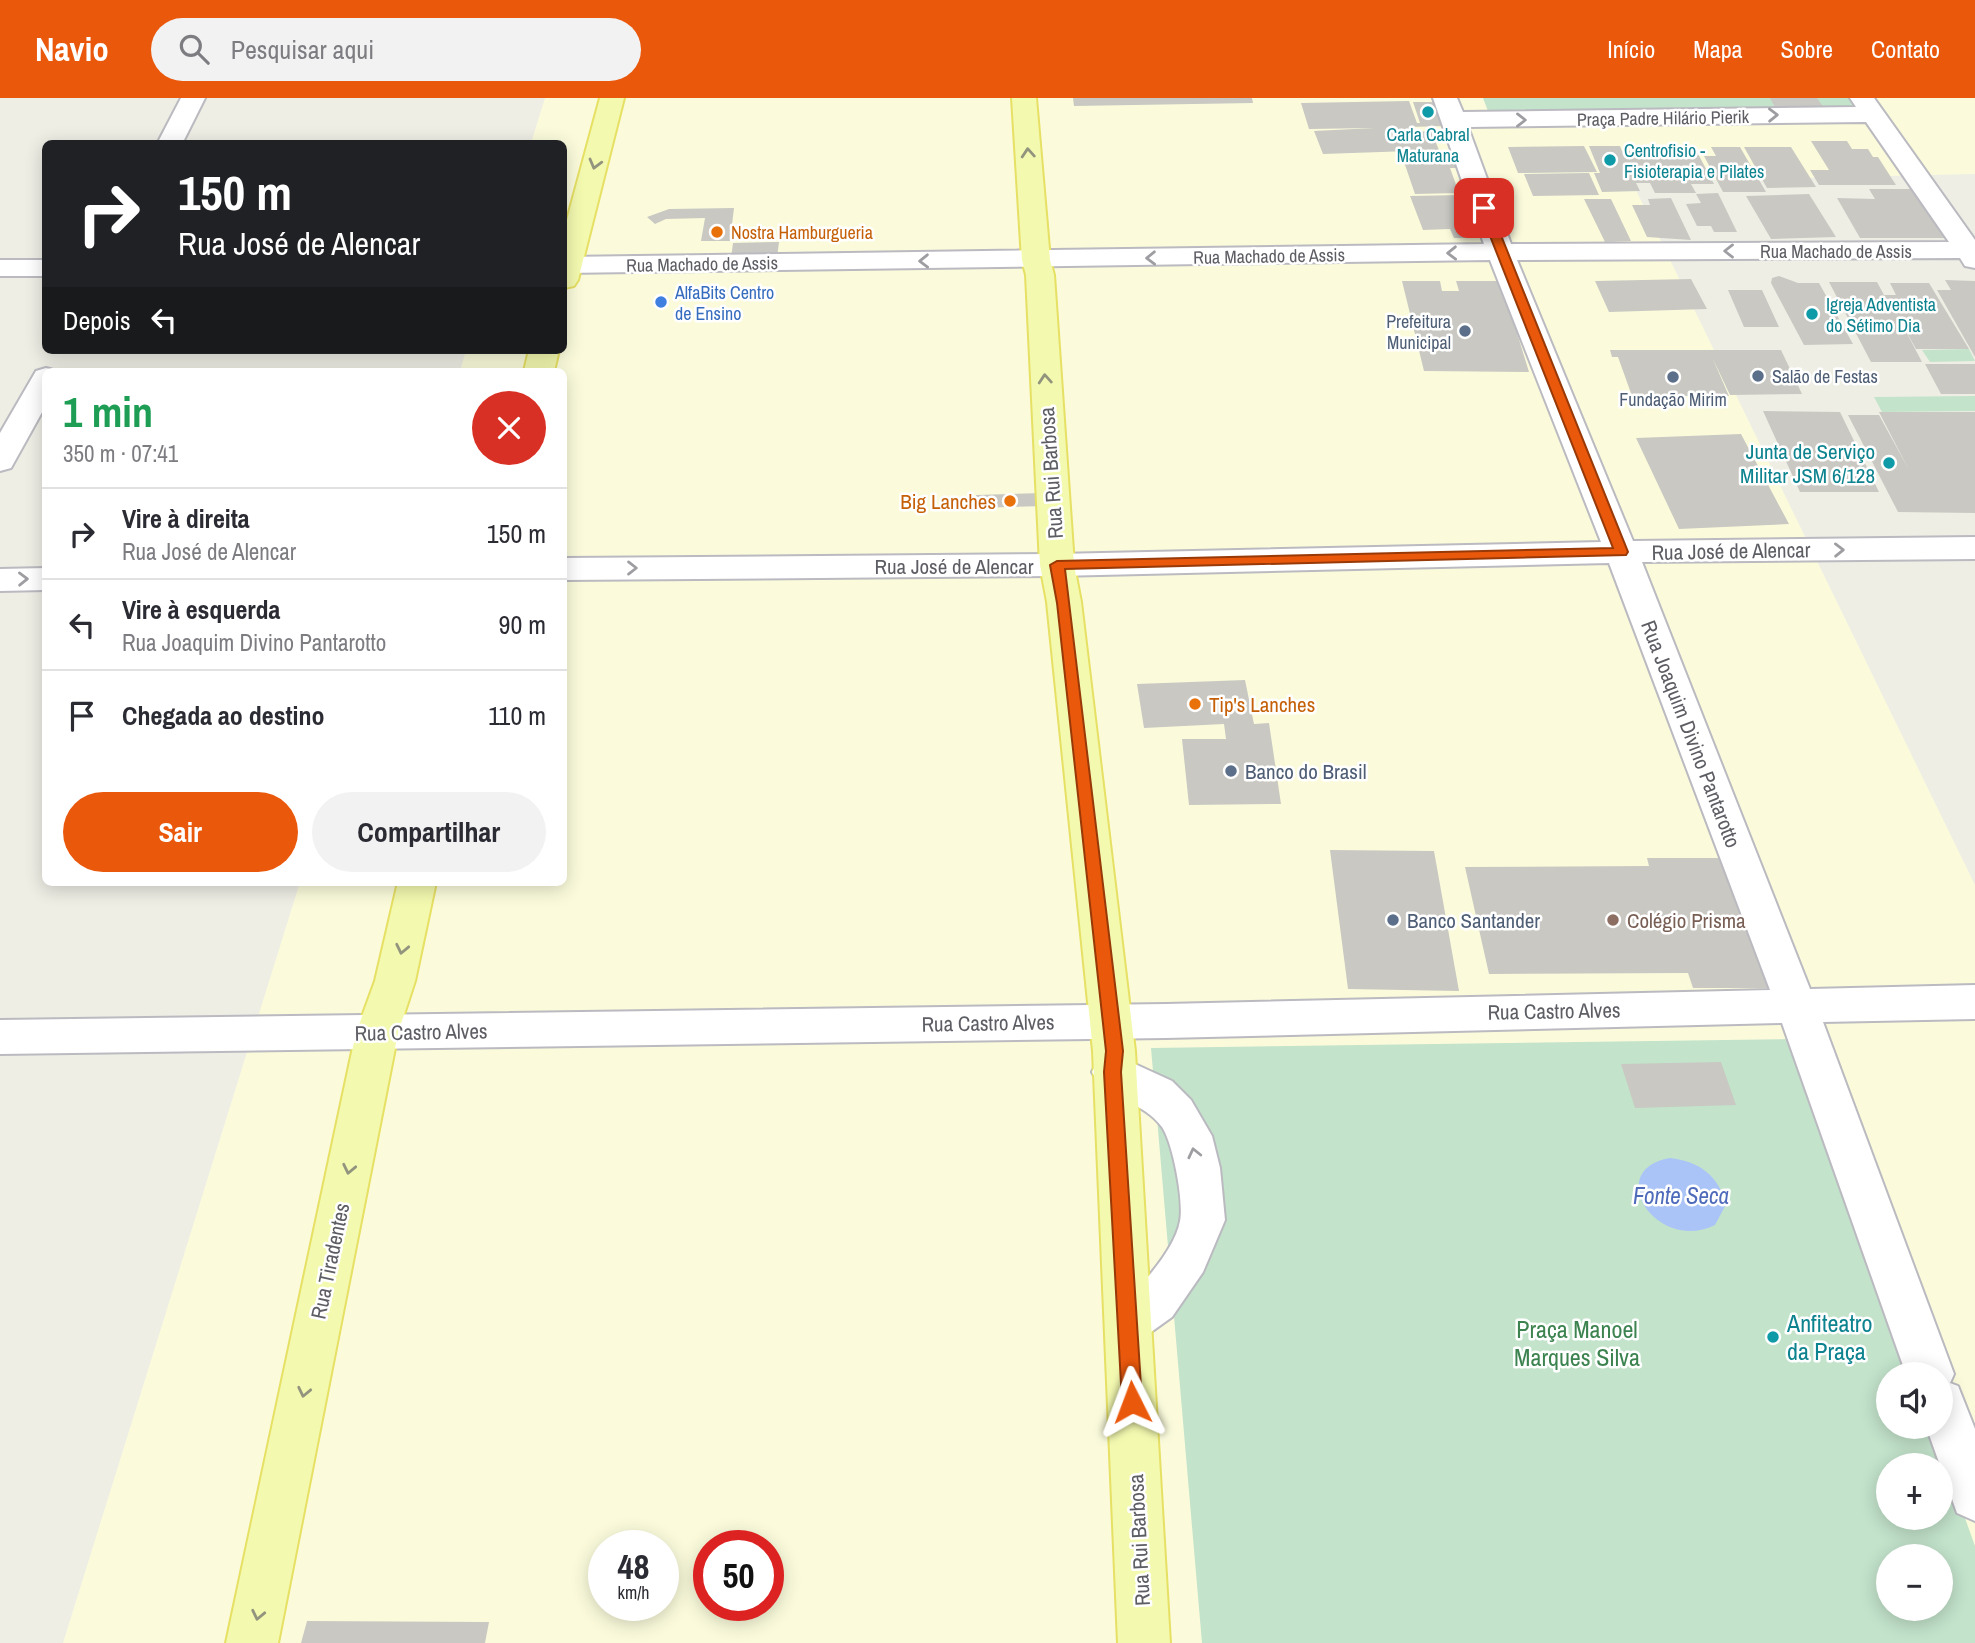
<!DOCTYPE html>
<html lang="pt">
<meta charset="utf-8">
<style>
:root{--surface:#fff;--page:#f2f2f3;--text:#2b2b33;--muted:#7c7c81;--line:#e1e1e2;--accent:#ea580c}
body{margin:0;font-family:"Archivo Narrow",sans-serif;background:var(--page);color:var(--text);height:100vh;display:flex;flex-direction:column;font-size:26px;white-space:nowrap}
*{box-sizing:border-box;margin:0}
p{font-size:23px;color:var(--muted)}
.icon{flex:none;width:38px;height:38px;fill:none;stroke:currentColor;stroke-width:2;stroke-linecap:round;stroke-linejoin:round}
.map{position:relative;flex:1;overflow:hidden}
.sheet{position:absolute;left:42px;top:270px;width:525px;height:518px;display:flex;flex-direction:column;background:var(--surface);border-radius:10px;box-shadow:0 4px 18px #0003}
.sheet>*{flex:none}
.guide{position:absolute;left:42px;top:42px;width:525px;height:214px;border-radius:10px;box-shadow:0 4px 18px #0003;background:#202124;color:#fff;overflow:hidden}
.fabs{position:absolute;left:1876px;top:1264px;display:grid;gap:14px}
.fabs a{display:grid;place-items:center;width:77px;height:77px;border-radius:50%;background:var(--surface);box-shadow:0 4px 18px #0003;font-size:35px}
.speed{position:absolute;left:588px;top:1432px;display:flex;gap:14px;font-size:35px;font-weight:700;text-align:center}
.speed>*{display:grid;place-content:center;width:91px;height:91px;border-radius:50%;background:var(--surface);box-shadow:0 4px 18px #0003;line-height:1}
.speed small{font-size:18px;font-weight:400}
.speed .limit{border:10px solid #d22;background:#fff;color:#111}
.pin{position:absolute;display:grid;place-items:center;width:60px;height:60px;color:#fff;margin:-30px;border-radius:14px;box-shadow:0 4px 10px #0006}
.me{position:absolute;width:77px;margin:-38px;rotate:357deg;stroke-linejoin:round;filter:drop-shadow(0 0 5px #0008)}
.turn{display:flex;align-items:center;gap:24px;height:147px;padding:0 21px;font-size:32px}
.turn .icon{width:91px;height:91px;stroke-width:2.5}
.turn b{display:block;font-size:49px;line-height:60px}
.then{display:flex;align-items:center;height:66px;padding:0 21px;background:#0003;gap:14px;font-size:26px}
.round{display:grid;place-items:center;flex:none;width:74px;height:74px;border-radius:37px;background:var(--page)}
.overview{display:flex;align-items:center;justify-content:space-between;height:119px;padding:0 21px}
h1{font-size:42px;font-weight:700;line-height:52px;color:#1e9e55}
.action{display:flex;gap:14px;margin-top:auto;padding:14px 21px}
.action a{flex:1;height:80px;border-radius:42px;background:var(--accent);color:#fff;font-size:28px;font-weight:700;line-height:80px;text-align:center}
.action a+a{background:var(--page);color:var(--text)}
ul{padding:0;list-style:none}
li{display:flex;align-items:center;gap:21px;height:91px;padding:0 21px;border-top:2px solid var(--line)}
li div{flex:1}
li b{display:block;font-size:26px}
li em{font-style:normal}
header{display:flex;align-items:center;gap:42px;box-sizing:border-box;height:98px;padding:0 35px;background:var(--accent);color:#fff}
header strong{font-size:33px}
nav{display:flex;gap:38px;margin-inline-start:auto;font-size:24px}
.search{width:490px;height:63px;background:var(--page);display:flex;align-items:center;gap:18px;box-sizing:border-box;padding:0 24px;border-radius:38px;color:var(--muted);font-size:26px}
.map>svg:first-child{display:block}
.commercial{fill:#fbfbdc;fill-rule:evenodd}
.green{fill:#c3e3cb;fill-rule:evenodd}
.water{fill:#aac4f8}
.building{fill:#c9c8c2}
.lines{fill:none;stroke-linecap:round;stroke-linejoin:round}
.minor-casing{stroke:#babac0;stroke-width:4}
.major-casing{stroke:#e6e065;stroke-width:4}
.minor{fill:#fff;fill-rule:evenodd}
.major{fill:#f3f9af;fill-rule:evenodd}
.oneway{stroke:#9e9ea2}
.oneway2{stroke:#92947e}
.route{fill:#ea580c;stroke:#983908;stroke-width:2}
.culture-dot{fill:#0f9aa8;stroke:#fff;stroke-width:2.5}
.food-dot{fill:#e8710a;stroke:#fff;stroke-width:2.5}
.shop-dot{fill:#3f7fe0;stroke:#fff;stroke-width:2.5}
.service-dot{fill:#5c6f8a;stroke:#fff;stroke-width:2.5}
.education-dot{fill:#8d6e63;stroke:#fff;stroke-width:2.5}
.labels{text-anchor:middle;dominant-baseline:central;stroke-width:5;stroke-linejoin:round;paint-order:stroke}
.far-street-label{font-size:18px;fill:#5d5e64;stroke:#fff}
.far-culture-label{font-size:18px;fill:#0d838f;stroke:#fff;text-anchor:start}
.far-food-label{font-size:18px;fill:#c56008;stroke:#fff;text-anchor:start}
.far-shop-label{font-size:18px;fill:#366cbe;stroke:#fff;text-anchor:start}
.far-service-label{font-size:18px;fill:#4e5e75;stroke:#fff;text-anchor:end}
.culture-label{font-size:21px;fill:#0d838f;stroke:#fff;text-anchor:end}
.street-label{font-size:21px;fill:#5d5e64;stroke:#fff}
.food-label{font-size:21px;fill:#c56008;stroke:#fff;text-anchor:end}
.service-label{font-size:21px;fill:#4e5e75;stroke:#fff;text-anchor:start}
.education-label{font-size:21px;fill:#785e54;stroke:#fff;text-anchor:start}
.water-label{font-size:23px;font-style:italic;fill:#4e6aba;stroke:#fff}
.near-culture-label{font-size:24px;fill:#0d838f;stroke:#fff;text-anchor:start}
.near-park-label{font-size:24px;fill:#3c8350;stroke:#fff}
</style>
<header>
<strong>Navio</strong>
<div class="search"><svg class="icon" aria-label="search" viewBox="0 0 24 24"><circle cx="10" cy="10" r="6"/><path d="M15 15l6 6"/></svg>Pesquisar aqui</div>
<nav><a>Início</a><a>Mapa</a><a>Sobre</a><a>Contato</a></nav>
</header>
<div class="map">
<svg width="1975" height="1545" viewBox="0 0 1975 1545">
<rect width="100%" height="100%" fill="#eeeee5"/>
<path class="commercial" d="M545 0H1975V76L1632 84 1975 787V1545H63L300 784H564V273H460L466 252H564V46L531 45ZM1888 1276H1941V1328H1888ZM1888 1367H1941V1419H1888ZM604 1447H663V1507H604ZM709 1447H768V1507H709ZM1888 1458H1941V1510H1888Z"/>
<path class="green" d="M1483 0H1867L1878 18 1491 21Z
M1969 251 1975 263 1930 264 1922 252Z
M1975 298V313L1882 314 1874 299Z
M1791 941 1913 1276H1888V1328H1932L1975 1448V1545H1202L1151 950ZM1888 1367H1941V1419H1888ZM1888 1458H1941V1510H1888Z"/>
<path class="water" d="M1670 1060C1698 1063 1721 1078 1725 1108L1715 1127C1657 1156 1602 1072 1670 1060Z"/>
<path class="building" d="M1073 0H1252L1253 5 1074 8Z
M1770 0H1817L1824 10 1776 11Z
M1409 3 1417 25H1420L1413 4H1435L1445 28 1409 29 1411 34 1431 33 1439 52 1323 56 1314 33 1374 30 1309 31 1301 5Z
M1811 43H1847L1852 51H1868L1873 59H1878L1896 87H1819L1810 72H1829Z
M1584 48 1597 74 1518 75 1508 49Z
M1589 48H1620L1622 53 1696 52 1714 86H1691L1696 95H1655L1650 85H1636L1640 93 1602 94 1594 75H1600Z
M1711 49H1740L1766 94H1723L1704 58H1716Z
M1744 49H1791L1816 89 1767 90Z
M1410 56H1455L1459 70H1450L1459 95 1415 96 1403 61 1412 62Z
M1589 75 1599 97 1533 98 1524 76Z
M1869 91H1916L1947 140H1860L1837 100 1875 101Z
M1718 95 1737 134H1714L1711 128H1697L1686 106 1701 105 1696 96Z
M1809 96 1836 139 1771 141 1746 98Z
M1461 97 1480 140H1454L1450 131 1423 132 1410 98Z
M1671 100 1691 142 1647 139 1632 107H1650L1648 101Z
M1584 101H1611L1631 143 1605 144Z
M734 110 730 143H701L705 120 666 121 655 126 647 119 669 111Z
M779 144 777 160H731L733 145Z
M1779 178 1798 185H1819L1853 246 1804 247 1771 185 1772 180Z
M1691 181 1707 211 1609 214 1595 183Z
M1945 182 1975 183V259L1937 192H1951Z
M1402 183H1440L1442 193H1459L1456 183H1501L1529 274 1424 273Z
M1829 184H1877L1884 197H1896L1890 185H1929L1969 251H1916L1902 226 1922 264H1871Z
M1728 192H1762L1779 229H1744Z
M1610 252H1781L1802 296 1730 297 1712 259 1729 298H1632L1618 259H1612Z
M1925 266H1975V296H1941Z
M1763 313 1840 314 1879 394H1800Z
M1879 314H1975V415L1898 414 1848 317H1879L1909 372Z
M1741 336 1789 426 1679 431 1636 340Z
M1043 395 1045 408 976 410V397Z
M1245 582 1254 626 1269 625 1281 706 1189 707 1182 641H1226L1224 626 1144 630 1137 586Z
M1330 752 1434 753 1459 893 1348 891Z
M1647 760H1728L1773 890H1693L1688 875 1489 876 1465 769 1649 768Z
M1721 964 1736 1007 1635 1010 1621 966Z
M307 1523 489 1524 485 1545H301Z"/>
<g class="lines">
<g class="minor-casing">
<path id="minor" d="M181 0H205L182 46H157Z
M1433 0H1457L1463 14 1856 9 1850 0H1874L1975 142V170L1965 168 1960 160 1517 162 1633 443 1975 439V461L1642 464 1810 891 1975 887V921L1823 924 1954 1276 1950 1285 1958 1288 1975 1331V1423L1957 1415 1926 1328H1941V1276H1906L1782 925 1166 940 0 956V922L1166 906 1770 892 1609 465 1057 478 564 482V460L1057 456 1601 444 1490 162 564 175V159L1484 146ZM1866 24 1949 144 1511 146 1468 29Z
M0 162H46V178H0Z
M46 270 57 273H46V307L11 370 0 373V335L36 273Z
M46 470V492L0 493V471Z
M1113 956 1172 983 1191 1002 1212 1038 1220 1070 1225 1122 1203 1174 1172 1219 1144 1239 1128 1246 1112 1239 1105 1224C1115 1200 1126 1204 1141 1187 1156 1170 1176 1145 1180 1123 1184 1104 1173 1045 1162 1029 1143 1003 1105 1000 1092 974L1098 962Z"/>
</g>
<g class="major-casing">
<path id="major" d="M600 0H624L578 182 574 188 564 190V133Z
M1012 0H1036L1050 162 1054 177 1074 467 1081 504 1135 953 1170 1545H1118L1093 953 1047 504 1040 467 1026 177 1022 162Z
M529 252H559L554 273H524Z
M398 784H436L415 883 398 935 278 1545H226L356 935 375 883Z"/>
</g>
<use href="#minor" class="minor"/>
<use href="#major" class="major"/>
</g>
<defs><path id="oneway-chevron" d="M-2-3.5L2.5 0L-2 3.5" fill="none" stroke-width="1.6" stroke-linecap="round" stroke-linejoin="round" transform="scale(1.75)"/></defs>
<g class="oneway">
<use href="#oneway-chevron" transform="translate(1773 17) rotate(-1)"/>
<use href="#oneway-chevron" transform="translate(1521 22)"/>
<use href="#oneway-chevron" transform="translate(1729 153) rotate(180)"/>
<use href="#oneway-chevron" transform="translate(1452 155) rotate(179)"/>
<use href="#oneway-chevron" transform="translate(1151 160) rotate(179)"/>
<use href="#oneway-chevron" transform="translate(924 163) rotate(179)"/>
<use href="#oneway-chevron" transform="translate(1839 452) rotate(-1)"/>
<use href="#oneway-chevron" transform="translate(632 470)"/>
<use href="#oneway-chevron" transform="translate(23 481) rotate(-1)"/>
<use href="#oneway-chevron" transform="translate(1194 1055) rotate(-103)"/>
</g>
<g class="oneway2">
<use href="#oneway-chevron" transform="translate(1028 55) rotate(-94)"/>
<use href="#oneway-chevron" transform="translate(595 66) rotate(105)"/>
<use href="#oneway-chevron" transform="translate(1045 281) rotate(-94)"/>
<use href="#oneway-chevron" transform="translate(402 851) rotate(102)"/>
<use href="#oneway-chevron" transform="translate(349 1071) rotate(102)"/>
<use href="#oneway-chevron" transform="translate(304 1294) rotate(102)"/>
<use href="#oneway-chevron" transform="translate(258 1517) rotate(102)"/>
</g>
<path class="route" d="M1484 107 1490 110 1628 454 1626 457 1065 471 1123 953 1121 974 1142 1304 1139 1311 1132 1313 1125 1311 1122 1304 1104 974 1106 953 1057 505 1050 467 1057 463 1613 450 1479 110Z"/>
<g class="culture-dot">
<circle cx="1428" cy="14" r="7"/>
<circle cx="1610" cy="62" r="7"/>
<circle cx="1812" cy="216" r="7"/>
<circle cx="1889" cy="365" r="7"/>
<circle cx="1773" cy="1239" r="7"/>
</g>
<g class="food-dot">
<circle cx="717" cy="134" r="7"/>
<circle cx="1010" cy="403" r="7"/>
<circle cx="1195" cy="606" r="7"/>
</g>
<circle class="shop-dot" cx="661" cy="204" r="7"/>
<g class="service-dot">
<circle cx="1465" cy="233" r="7"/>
<circle cx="1758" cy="278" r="7"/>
<circle cx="1673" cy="279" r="7"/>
<circle cx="1231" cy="673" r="7"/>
<circle cx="1393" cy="822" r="7"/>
</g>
<circle class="education-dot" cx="1613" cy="822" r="7"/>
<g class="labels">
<g class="far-street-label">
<text transform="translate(1663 20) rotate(-1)">Praça Padre Hilário Pierik</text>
<text x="1836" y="153">Rua Machado de Assis</text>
<text transform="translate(1269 158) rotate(-1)">Rua Machado de Assis</text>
<text transform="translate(702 166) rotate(-1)">Rua Machado de Assis</text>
</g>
<g class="far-culture-label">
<text x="1428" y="36" text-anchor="middle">Carla Cabral<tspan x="1428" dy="21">Maturana</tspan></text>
<text x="1624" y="52">Centrofisio -<tspan x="1624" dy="21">Fisioterapia e Pilates</tspan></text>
<text x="1826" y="206">Igreja Adventista<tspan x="1826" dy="21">do Sétimo Dia</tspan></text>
</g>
<g class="far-food-label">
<text x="731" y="134">Nostra Hamburgueria</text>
</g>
<g class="far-shop-label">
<text x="675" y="194">AlfaBits Centro<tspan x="675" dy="21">de Ensino</tspan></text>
</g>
<g class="far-service-label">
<text x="1451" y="223">Prefeitura<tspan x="1451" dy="21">Municipal</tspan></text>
<text x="1772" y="278" text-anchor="start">Salão de Festas</text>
<text x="1673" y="301" text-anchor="middle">Fundação Mirim</text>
</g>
<g class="culture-label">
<text x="1875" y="353">Junta de Serviço<tspan x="1875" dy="24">Militar JSM 6/128</tspan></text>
</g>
<g class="street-label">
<text transform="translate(1051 375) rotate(-94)">Rua Rui Barbosa</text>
<text transform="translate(1731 453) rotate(-1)">Rua José de Alencar</text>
<text x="954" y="468">Rua José de Alencar</text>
<text transform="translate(1691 636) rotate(69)">Rua Joaquim Divino Pantarotto</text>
<text transform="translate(1554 913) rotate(-1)">Rua Castro Alves</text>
<text transform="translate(988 925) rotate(-1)">Rua Castro Alves</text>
<text transform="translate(421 934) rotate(-1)">Rua Castro Alves</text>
<text transform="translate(330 1163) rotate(-78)">Rua Tiradentes</text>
<text transform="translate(1139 1442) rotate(-93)">Rua Rui Barbosa</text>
</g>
<g class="food-label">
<text x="996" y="403">Big Lanches</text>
<text x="1209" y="606" text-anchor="start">Tip's Lanches</text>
</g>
<g class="service-label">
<text x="1245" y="673">Banco do Brasil</text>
<text x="1407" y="822">Banco Santander</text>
</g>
<g class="education-label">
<text x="1627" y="822">Colégio Prisma</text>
</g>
<g class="water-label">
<text x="1681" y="1097">Fonte Seca</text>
</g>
<g class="near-culture-label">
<text x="1787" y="1225">Anfiteatro<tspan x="1787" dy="28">da Praça</tspan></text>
</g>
<g class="near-park-label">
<text x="1577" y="1231">Praça Manoel<tspan x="1577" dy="28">Marques Silva</tspan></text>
</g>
</g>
</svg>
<div class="fabs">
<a><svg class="icon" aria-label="sound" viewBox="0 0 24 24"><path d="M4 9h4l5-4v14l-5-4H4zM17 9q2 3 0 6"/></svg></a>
<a>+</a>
<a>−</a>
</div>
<div class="speed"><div>48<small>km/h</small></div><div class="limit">50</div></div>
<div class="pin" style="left:1484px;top:110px;background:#d93025"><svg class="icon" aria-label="arrive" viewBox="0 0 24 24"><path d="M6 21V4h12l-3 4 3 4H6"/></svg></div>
<svg class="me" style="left:1132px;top:1304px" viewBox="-20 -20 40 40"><path d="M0-17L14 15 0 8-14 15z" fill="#ea580c" stroke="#fff" stroke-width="4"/></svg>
<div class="guide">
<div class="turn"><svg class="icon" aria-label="right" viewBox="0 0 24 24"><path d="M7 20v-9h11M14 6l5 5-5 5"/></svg><div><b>150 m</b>Rua José de Alencar</div></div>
<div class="then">Depois<svg class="icon" aria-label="left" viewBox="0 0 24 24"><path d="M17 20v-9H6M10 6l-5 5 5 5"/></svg></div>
</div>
<section class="sheet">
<div class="overview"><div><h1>1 min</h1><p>350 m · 07:41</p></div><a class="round" style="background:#d93025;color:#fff"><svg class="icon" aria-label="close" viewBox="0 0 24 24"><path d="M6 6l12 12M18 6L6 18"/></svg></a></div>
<ul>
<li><svg class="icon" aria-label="right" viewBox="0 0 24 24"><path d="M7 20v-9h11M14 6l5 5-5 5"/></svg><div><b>Vire à direita</b><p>Rua José de Alencar</p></div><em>150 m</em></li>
<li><svg class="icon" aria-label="left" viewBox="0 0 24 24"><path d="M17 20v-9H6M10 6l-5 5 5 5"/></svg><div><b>Vire à esquerda</b><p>Rua Joaquim Divino Pantarotto</p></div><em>90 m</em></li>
<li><svg class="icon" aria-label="arrive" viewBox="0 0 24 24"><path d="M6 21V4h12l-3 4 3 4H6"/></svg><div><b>Chegada ao destino</b></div><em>110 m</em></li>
</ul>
<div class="action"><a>Sair</a><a>Compartilhar</a></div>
</section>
</div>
